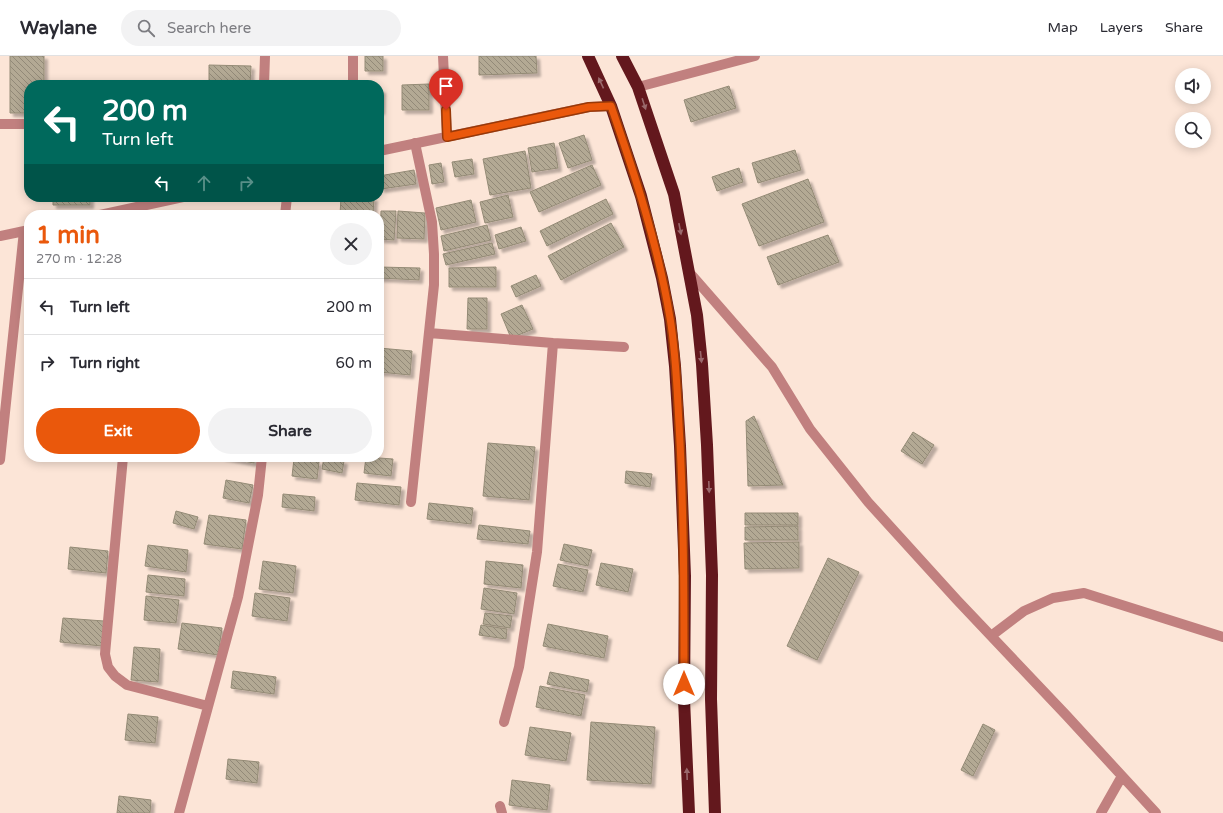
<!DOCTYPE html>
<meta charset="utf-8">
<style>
:root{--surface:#fff;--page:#f2f2f3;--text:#2b2b33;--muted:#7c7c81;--line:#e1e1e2;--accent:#ea580c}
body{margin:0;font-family:"Varela Round",sans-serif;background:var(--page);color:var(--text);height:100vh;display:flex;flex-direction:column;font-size:15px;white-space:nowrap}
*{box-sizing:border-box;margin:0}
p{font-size:13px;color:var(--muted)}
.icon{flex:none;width:22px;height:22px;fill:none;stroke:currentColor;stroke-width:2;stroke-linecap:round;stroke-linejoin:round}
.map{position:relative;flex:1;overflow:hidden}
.panel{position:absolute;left:24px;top:154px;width:360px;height:252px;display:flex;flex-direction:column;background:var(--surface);border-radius:16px;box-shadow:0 2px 10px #0003}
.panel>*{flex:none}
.top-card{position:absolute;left:24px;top:24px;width:360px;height:122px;border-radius:16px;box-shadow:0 2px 10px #0003;background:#00695c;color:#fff;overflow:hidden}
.buttons{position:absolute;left:1175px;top:12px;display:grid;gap:8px}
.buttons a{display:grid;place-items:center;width:36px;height:36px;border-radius:50%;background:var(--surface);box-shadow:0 2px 10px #0003;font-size:20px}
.pin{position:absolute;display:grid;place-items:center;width:34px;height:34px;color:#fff;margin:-41px -17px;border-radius:50% 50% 50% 0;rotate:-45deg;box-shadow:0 0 4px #0007}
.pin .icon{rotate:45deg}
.me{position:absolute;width:44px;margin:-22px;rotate:0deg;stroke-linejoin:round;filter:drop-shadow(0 0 3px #0008)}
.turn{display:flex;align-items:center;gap:14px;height:84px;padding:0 12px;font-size:18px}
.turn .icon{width:52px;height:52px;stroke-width:2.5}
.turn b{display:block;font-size:28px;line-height:34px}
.lanes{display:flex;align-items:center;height:38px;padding:0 12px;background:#0003;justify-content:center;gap:20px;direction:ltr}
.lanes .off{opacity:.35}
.round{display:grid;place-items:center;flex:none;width:42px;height:42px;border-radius:21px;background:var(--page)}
.headline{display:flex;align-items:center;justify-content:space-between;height:68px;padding:0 12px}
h1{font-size:24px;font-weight:800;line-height:30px;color:var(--accent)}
.action{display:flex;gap:8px;margin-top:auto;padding:8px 12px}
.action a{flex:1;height:46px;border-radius:24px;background:var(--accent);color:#fff;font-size:16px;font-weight:800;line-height:46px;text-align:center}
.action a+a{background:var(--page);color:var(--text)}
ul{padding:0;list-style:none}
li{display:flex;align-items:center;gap:12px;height:56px;padding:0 12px;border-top:1px solid var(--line)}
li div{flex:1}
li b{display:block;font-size:15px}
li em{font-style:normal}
header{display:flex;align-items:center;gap:24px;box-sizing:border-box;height:56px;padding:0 20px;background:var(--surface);border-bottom:1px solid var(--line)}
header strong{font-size:19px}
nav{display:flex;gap:22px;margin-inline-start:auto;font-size:14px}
.search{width:280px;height:36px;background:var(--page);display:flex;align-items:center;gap:10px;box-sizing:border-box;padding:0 14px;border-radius:22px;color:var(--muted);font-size:15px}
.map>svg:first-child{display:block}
.building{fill:url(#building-back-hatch);stroke:#948b76;filter:url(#shadow)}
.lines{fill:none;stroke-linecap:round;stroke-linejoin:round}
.minor{stroke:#c1807f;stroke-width:10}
.highway{stroke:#63181d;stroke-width:12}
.oneway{fill:#9a696c}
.route-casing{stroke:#983908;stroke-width:10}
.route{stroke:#ea580c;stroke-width:7}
</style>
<header>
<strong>Waylane</strong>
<div class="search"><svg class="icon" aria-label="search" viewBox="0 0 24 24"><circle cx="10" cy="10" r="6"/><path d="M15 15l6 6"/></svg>Search here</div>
<nav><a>Map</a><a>Layers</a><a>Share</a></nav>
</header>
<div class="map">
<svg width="1223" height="757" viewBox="0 0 1223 757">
<defs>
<pattern id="building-back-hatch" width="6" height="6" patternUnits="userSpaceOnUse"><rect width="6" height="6" fill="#b3a994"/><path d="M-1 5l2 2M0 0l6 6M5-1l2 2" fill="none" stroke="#928978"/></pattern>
<filter id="shadow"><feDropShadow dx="3.5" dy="3.5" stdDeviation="1" flood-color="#0004"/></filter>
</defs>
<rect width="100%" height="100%" fill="#fce5d7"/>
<path class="building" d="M10 0H44V29H29V57H10Z
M365 0H383V15H365Z
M479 0H536L537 17 479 19Z
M209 9 251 10 250 29H209Z
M429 28V54H402V29Z
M729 30 736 52 691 66 684 44Z
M379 33 382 34 381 55H379Z
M584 79 592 104 568 112 559 87Z
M554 87 558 112 532 116 528 92Z
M795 94 801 114 758 127 752 107Z
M525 95 531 132 490 139 483 103Z
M472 103 474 118 455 121 452 106Z
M441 107 444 126 432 128 429 109Z
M592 109 601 129 539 156 530 136Z
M739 112 743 126 717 135 712 121Z
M414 114 416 128 381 133 379 120Z
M808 123 824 166 759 190 742 148Z
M508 139 513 161 485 167 480 146Z
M53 141H90V149H53Z
M341 141 374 142 373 159H340Z
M606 143 613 158 547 190 540 175Z
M471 144 476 166 441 174 436 152Z
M248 155 277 157V159H247Z
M381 155H396L394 184 380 183Z
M398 155 425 157 424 183 397 182Z
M611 167 624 191 561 224 548 200Z
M487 169 491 184 444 195 441 180Z
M521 171 526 185 499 193 495 179Z
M828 179 839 206 778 229 767 201Z
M492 187 495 198 446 209 443 198Z
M379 211 420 212 419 224 379 222Z
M496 211V231H449V212Z
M536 219 541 230 516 241 511 230Z
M468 242H487V273H467Z
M522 249 533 273 511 282 501 258Z
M379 292 412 295 410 319 379 316Z
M754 360 783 429 748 430 746 365Z
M913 376 934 389 922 408 901 395Z
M488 387 535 391 529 444 483 440Z
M222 401H255L254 407Z
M324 401 344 405 342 417 322 413Z
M366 401 393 403 391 420 364 417Z
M294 403 319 406 317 423 292 420Z
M626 415 652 418 650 431 625 427Z
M226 424 253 429 249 447 223 442Z
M357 427 401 431 399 449 355 444Z
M283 438 315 441 314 455 282 451Z
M429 447 473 452 471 468 427 463Z
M176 455 198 461 194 473 173 467Z
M745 457H798V469H745Z
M209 459 246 464 242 493 204 488Z
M479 469 530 475 528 488 477 483Z
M798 470V484H745V471Z
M799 486V512L745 513 744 487Z
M564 488 592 494 588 510 560 504Z
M148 489 188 494 186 516 145 510Z
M70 491 108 495 106 517 68 513Z
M828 502 859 516 817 604 787 590Z
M263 505 296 510 293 537 259 533Z
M486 505 523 509 521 532 484 528Z
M601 507 633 513 628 536 596 529Z
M558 508 588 514 583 536 553 530Z
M148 519 185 523 184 540 146 536Z
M484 532 517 537 514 558 481 553Z
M255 537 290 542 287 565 252 560Z
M146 540 179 544 176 567 144 564Z
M485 557 512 560 510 572 483 568Z
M63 562 104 565 102 590 60 586Z
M182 567 222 572 218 599 178 593Z
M548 568 608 580 604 602 543 590Z
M481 569 507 573 506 583 479 579Z
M134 591 160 593 158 626 131 624Z
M233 615 276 621 274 638 231 632Z
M550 616 589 624 587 636 547 628Z
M540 630 585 639 581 660 536 651Z
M128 658 158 661 155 687 125 684Z
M591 666 655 671 651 728 587 724Z
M983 668 995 674 973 720 961 714Z
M530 671 571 677 566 705 525 699Z
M228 703 259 706 257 727 226 723Z
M512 724 550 729 547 754 509 749Z
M119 740 151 744 150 757H117Z"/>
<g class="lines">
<path class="minor" d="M443 0 447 81
M264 29 265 0
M353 29V0
M638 31 755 0
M0 68H29
M379 95 589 51 611 50
M100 159 183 141
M285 159 287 141
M0 180 29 174
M689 216 772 311 810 373 868 446 957 544 1066 659 1156 757
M429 277 553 287 624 291
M123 401 105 598 108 611 115 620 127 629 208 650
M0 404 24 175
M411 446 434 229V198L432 166 415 87
M991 580 1024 555 1053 542 1084 537 1223 581
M504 666 519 611 537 496 553 287
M500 750 502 757
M179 757 238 541 258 439 262 401
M1101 757 1122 720"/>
<path class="highway" d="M588 0 611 50 641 140 662 222 670 263 675 310 680 390 685 520 684 643 689 757
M622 0 638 31 674 138 697 259 702 308 707 389 712 519 711 643 715 757"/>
</g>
<defs><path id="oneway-solid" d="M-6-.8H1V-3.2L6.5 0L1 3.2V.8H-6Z"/></defs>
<g class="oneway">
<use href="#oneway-solid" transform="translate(601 27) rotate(-115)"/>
<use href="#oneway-solid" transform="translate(644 48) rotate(72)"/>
<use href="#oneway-solid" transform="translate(680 173) rotate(79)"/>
<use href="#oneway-solid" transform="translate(701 301) rotate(84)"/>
<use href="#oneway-solid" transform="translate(709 431) rotate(88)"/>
<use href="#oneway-solid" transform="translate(687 718) rotate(-92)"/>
</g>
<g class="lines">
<g class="route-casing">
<path id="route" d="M446 54 447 81 589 51 611 50C635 119 658 189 670 262 676 297 677 333 679 368 684 454 684 541 684 628"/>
</g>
<use href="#route" class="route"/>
</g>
</svg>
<div class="buttons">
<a><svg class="icon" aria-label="sound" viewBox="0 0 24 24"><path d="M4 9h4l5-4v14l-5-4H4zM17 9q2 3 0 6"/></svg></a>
<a><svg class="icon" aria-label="search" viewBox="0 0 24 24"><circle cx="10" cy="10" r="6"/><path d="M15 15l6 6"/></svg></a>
</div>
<div class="pin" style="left:446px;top:54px;background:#d93025"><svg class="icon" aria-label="arrive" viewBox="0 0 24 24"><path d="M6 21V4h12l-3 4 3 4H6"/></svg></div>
<svg class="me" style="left:684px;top:628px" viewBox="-20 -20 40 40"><circle r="19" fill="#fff"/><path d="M0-13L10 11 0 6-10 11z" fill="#ea580c"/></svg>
<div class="top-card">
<div class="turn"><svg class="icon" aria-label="left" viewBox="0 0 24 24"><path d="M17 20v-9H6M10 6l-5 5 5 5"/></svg><div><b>200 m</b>Turn left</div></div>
<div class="lanes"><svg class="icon" aria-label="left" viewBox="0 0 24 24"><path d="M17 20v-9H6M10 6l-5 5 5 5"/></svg><svg class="icon off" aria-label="ahead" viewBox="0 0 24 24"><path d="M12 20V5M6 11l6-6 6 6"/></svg><svg class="icon off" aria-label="right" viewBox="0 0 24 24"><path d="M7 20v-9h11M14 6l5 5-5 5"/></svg></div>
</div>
<section class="panel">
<div class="headline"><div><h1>1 min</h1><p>270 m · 12:28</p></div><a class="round"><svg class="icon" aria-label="close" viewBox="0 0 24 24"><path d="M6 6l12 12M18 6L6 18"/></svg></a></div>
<ul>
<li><svg class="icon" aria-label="left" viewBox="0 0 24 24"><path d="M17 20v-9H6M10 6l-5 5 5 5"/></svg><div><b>Turn left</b></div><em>200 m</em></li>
<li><svg class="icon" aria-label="right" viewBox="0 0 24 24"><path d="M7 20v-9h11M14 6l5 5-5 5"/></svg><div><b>Turn right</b></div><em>60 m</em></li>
</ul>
<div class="action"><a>Exit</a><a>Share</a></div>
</section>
</div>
